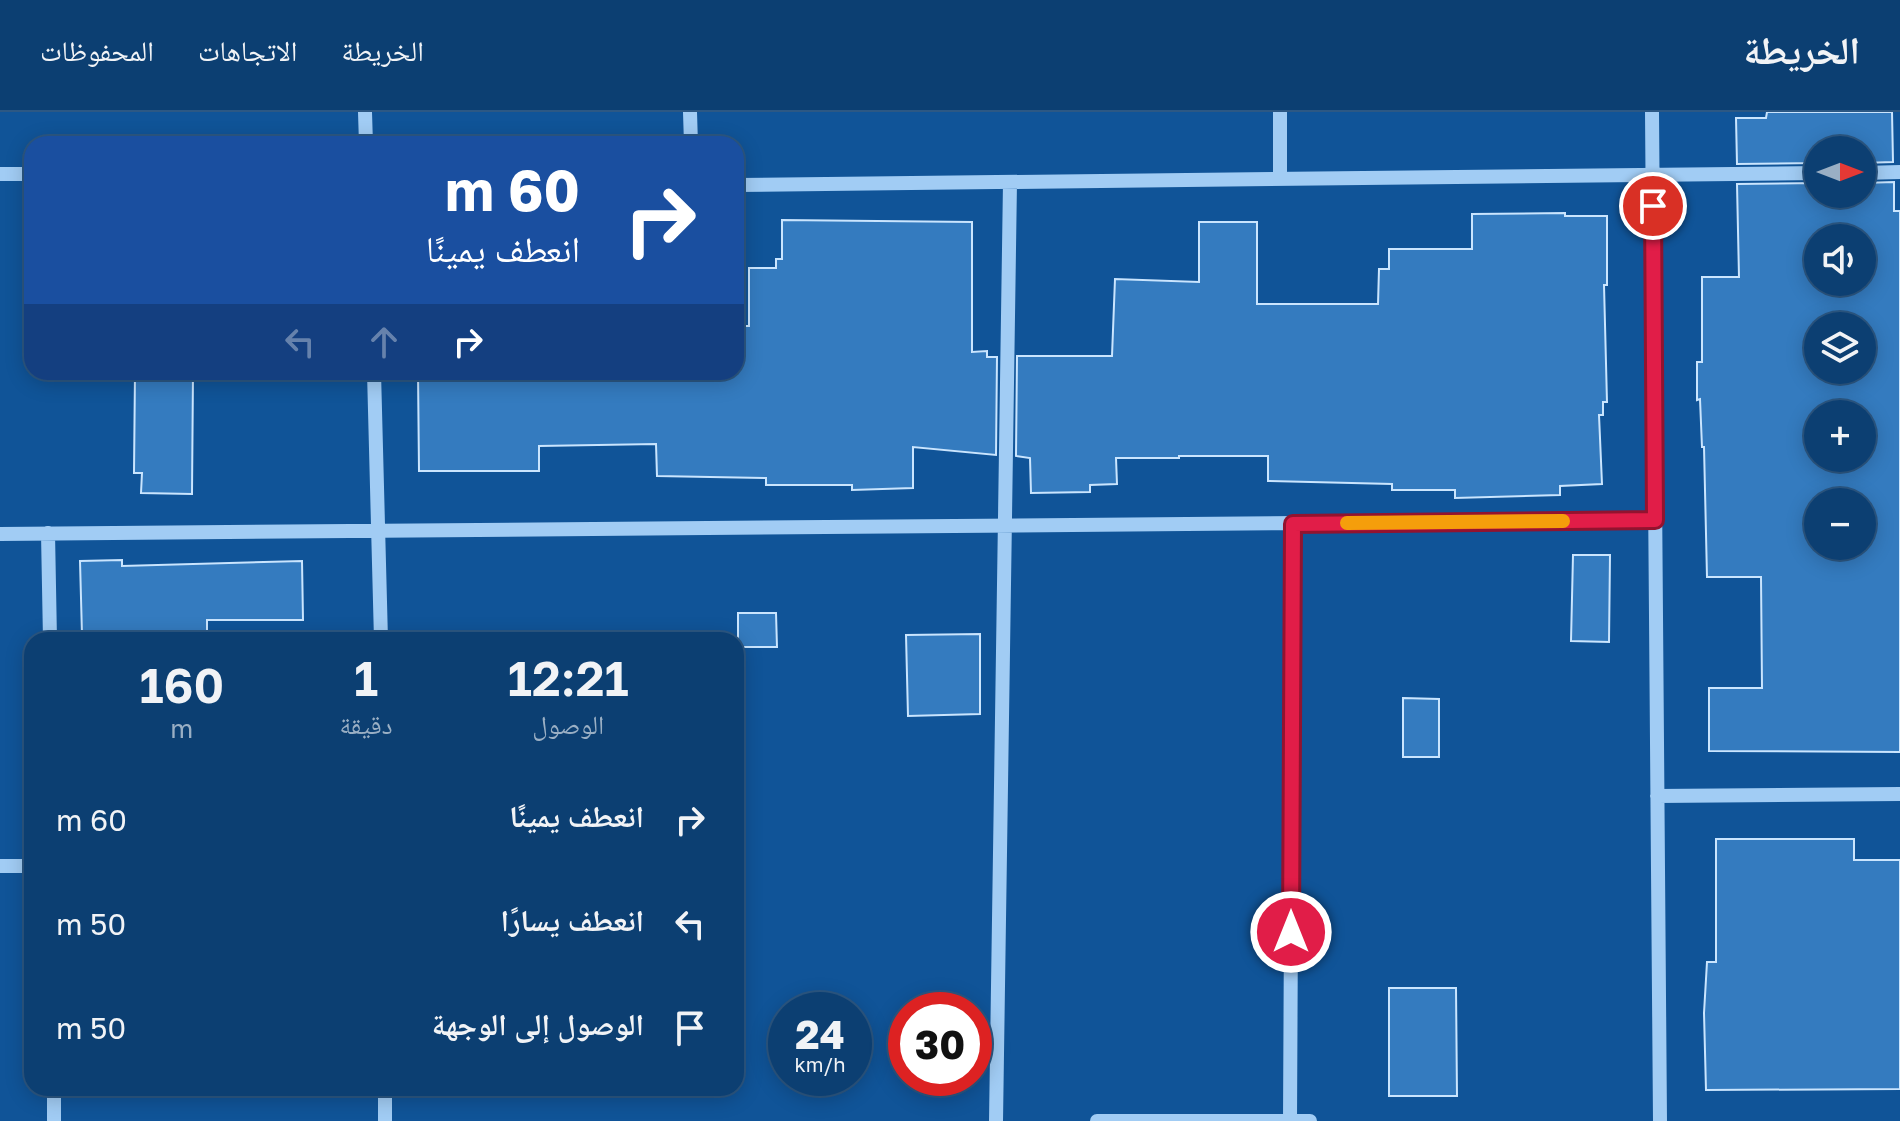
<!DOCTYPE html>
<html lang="ar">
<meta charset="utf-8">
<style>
:root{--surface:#0c3f72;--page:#154677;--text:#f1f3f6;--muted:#9aafc4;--line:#2c5884}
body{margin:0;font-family:"Golos Text","Noto Naskh Arabic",sans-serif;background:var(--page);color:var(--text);direction:rtl;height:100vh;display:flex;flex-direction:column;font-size:30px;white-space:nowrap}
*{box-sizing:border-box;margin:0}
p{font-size:26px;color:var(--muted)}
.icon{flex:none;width:44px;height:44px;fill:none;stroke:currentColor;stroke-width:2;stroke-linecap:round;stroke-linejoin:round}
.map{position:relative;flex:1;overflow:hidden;direction:ltr}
.sheet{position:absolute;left:24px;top:520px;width:720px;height:464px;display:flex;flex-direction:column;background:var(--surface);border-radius:24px;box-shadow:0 4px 20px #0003,0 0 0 2px var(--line);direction:rtl}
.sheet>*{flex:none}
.top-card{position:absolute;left:24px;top:24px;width:720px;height:244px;border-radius:24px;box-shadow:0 4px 20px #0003,0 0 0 2px var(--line);direction:rtl;background:#1a4fa0;color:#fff;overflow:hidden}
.needle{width:52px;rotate:90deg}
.controls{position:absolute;left:1804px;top:24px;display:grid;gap:16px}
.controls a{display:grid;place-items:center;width:72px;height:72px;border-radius:50%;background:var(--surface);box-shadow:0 4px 20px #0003,0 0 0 2px var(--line);font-size:40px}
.speed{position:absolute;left:768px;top:880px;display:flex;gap:16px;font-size:40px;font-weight:700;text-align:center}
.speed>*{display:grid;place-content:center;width:104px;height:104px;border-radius:50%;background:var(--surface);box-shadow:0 4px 20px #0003,0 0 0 2px var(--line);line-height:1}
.speed small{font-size:20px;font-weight:400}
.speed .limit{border:12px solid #d22;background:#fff;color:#111}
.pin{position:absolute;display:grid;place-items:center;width:68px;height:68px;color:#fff;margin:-34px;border:4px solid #fff;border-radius:50%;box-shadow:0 2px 8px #0007}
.me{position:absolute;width:88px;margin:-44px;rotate:0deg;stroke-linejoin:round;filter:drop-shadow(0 0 6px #0008)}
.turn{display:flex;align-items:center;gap:28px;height:168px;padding:0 32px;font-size:36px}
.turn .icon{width:104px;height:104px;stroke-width:2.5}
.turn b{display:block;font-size:56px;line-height:68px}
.lanes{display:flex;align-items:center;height:76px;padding:0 32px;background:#0003;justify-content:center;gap:40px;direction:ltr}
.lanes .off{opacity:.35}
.eta{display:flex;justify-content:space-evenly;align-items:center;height:136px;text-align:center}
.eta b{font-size:48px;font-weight:600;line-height:56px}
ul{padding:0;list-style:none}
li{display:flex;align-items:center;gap:24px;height:104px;padding:0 32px}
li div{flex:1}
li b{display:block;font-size:30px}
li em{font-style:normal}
header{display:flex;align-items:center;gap:48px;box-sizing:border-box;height:112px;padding:0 40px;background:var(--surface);border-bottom:2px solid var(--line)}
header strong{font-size:38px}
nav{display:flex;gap:44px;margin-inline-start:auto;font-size:28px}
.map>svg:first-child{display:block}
.building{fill:#347bbf;stroke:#cae5fe;stroke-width:2;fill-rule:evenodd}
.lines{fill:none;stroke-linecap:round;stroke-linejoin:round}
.minor{stroke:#a1ccf4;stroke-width:14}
.route-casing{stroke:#92132f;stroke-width:20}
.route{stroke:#e11d48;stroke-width:14}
.slow{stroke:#f59e0b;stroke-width:14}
</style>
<header>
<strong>الخريطة</strong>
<nav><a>الخريطة</a><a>الاتجاهات</a><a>المحفوظات</a></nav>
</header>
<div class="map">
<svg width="1900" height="1009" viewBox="0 0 1900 1009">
<rect width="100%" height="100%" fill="#105498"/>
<path class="building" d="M1767 0H1892L1893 50 1862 51V38H1818V51L1737 52 1736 6H1766Z
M1894 70V99H1900V640L1709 639V576H1762L1761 465H1707L1704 335H1702L1700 287 1697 288V250H1702V165H1739L1737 72 1818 71V82H1862V71ZM1818 126H1862V170H1818ZM1818 214H1862V258H1818ZM1818 302H1862V346H1818ZM1818 390H1862V434H1818Z
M1565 101V104H1607V173H1604L1607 290H1603V303H1599L1602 372 1560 374V383L1455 386V378H1392V372L1268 369V344H1179V346H1116L1117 372 1090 373V380L1031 381 1030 346 1016 344 1017 244H1112L1115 167 1199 170V110H1257V192H1378L1379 157H1389V137H1472V102Z
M782 108 972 110V240L987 239V245H997L996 343 913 335V376L852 378V373H766V366L657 364 656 332 539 334V359H419L418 260H736V214H749V156H776V147H782Z
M135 260H193L192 382 141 381 142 361H134Z
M1573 443H1610L1609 530 1571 529Z
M122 448V454L302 449 303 508H207V528H147V522L82 523 80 449Z
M738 501H776L777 535H738Z
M980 522V602L908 604 906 523Z
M1403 586 1439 587V645H1403Z
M1716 727H1854V748H1900V977L1706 978 1704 901 1707 850H1716Z
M1389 876H1456L1457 984H1389Z"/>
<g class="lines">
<path class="minor" d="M365 0 366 32
M690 0 691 32
M1652 0 1660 1009
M1862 61 1900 60
M0 62H32
M1280 67V0
M736 73 1818 61
M374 260 381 528
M48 421 50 528
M0 422 1655 408
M1657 684 1900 682
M0 754H32
M54 976V1009
M385 976V1009
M996 1009 1010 70
M1097 1009H1310
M1290 1009 1293 412"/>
</g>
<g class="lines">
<g class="route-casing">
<path id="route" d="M1291 820 1293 412 1655 408 1653 94"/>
</g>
<use href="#route" class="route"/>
<path class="slow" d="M1347 411 1563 409"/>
</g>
</svg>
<div class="controls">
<a><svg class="needle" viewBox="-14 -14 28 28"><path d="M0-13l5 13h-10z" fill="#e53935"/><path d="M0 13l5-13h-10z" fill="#9aafc4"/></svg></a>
<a><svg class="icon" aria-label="sound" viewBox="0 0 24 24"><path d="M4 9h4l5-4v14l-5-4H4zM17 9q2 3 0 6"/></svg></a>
<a><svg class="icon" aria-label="layers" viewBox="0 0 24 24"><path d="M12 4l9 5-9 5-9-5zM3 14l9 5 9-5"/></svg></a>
<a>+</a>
<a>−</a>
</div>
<div class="speed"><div>24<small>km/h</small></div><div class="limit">30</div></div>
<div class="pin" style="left:1653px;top:94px;background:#d93025"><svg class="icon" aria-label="arrive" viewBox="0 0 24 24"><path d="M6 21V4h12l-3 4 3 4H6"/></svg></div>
<svg class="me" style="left:1291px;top:820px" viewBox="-20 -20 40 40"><circle r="17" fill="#e11d48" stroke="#fff" stroke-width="3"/><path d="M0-11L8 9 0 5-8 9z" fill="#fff"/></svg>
<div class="top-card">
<div class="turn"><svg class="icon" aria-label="right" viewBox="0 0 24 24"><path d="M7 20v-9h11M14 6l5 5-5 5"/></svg><div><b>60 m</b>انعطف يمينًا</div></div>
<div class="lanes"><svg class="icon off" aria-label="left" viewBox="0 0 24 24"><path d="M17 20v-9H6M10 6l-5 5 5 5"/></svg><svg class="icon off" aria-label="ahead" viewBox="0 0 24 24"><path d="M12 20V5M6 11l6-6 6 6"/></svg><svg class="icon" aria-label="right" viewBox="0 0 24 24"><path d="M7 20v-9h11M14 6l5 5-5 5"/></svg></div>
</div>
<section class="sheet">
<div class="eta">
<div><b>12:21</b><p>الوصول</p></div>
<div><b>1</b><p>دقيقة</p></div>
<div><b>160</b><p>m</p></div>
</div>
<ul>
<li><svg class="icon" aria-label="right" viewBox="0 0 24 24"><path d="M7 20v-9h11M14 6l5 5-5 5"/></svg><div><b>انعطف يمينًا</b></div><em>60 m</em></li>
<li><svg class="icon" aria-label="left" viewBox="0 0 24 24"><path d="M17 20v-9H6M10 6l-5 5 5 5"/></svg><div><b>انعطف يسارًا</b></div><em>50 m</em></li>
<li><svg class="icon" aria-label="arrive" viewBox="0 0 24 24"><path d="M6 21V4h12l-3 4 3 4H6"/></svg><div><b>الوصول إلى الوجهة</b></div><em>50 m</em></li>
</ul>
</section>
</div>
